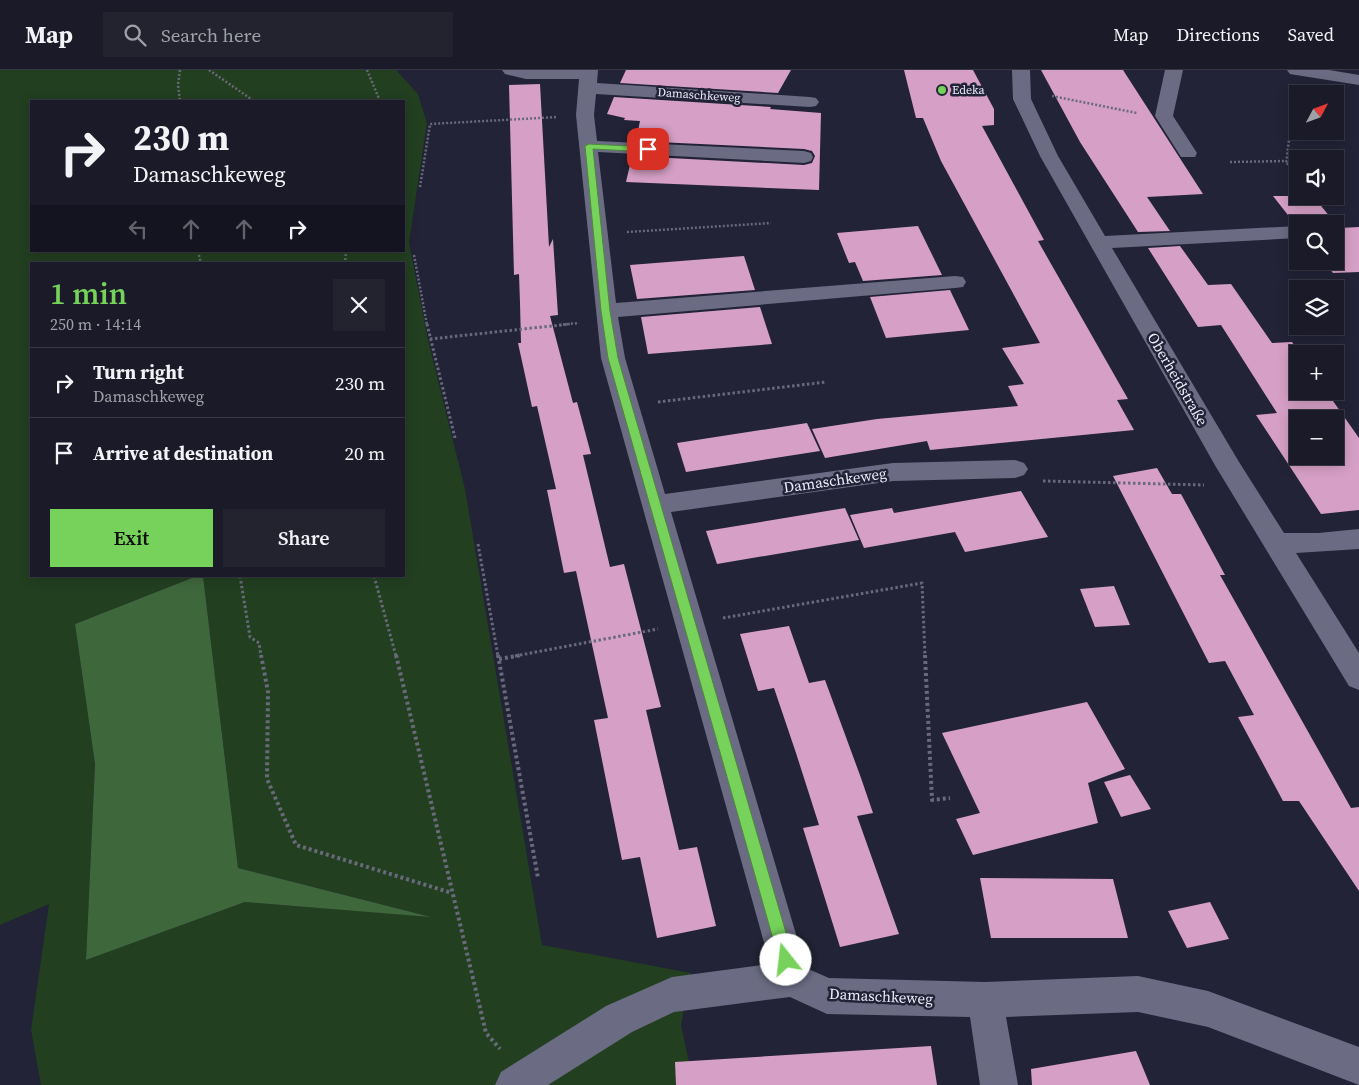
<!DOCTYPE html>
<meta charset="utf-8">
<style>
:root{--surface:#1a1a28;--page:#232330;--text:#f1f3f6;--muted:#9fa1a8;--line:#383845;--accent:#76d25a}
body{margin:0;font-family:"Source Serif 4",serif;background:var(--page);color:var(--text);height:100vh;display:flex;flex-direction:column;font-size:19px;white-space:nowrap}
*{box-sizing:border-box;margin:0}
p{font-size:16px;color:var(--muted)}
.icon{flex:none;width:28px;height:28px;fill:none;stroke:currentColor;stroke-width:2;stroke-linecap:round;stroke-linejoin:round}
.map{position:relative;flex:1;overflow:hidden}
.sheet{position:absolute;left:30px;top:192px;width:375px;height:315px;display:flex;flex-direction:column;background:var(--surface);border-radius:0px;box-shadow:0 2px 12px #0003,0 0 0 1px var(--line)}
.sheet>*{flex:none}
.top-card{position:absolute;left:30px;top:30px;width:375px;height:152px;border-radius:0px;box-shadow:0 2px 12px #0003,0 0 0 1px var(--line);background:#1a1a28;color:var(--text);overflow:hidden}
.needle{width:32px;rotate:49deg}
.buttons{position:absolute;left:1289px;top:15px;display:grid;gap:10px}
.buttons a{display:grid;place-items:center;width:55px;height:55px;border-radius:0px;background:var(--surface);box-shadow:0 2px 12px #0003,0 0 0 1px var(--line);font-size:25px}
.pin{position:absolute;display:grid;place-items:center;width:42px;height:42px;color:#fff;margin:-21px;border-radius:10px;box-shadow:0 2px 8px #0006}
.me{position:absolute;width:55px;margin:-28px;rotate:344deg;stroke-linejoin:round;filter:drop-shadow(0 0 4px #0008)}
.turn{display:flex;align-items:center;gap:18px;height:105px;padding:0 20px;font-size:22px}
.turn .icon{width:65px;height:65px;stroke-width:2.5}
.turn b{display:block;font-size:35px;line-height:42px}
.lanes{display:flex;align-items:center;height:48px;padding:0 20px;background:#0003;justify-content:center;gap:25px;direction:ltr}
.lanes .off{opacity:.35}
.round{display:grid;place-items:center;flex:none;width:52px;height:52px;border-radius:0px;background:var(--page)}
.head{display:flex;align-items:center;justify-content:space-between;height:85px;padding:0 20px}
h1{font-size:30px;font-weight:600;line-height:38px;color:var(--accent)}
.button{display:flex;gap:10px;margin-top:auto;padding:10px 20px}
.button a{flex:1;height:58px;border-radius:0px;background:var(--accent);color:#111;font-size:20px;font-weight:600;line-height:58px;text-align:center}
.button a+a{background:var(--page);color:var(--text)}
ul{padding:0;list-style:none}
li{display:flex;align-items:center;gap:15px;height:70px;padding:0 20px;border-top:1px solid var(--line)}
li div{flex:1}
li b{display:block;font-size:19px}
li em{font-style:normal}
header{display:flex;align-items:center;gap:30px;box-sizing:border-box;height:70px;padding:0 25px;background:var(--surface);border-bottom:1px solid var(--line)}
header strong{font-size:24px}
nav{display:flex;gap:28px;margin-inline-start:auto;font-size:18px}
.search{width:350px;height:45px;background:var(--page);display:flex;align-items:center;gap:12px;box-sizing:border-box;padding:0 18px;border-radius:0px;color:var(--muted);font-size:19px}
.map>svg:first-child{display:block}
.green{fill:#223f20;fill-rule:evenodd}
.forest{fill:#3f673c}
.building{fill:#d6a0c6;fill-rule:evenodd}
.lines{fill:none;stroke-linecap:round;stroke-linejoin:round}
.path-far2{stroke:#68697a;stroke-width:2.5;stroke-dasharray:2 2;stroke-linecap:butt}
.path-far1{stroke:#68697a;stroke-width:3;stroke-dasharray:2.5 2.5;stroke-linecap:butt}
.path{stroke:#68697a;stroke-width:4;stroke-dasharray:3 3;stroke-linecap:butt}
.minor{fill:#6b6c83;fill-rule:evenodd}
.route{fill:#76d25a;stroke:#4d883a}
.poi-dot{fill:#76d25a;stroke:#222336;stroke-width:2}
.labels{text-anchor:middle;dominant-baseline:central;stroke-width:5;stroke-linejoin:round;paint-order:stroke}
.far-poi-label{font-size:12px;fill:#ebecfa;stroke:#222336;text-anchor:start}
.far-street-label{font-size:12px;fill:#ebecfa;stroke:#222336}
.street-label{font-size:15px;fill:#ebecfa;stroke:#222336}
</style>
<header>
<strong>Map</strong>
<div class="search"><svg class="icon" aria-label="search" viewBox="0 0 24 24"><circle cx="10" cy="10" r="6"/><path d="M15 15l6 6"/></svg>Search here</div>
<nav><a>Map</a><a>Directions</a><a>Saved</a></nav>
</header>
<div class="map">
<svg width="1359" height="1015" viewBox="0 0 1359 1015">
<rect width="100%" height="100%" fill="#222336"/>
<path class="green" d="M0 0H396L418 24 427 53 409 172 428 270 465 419 542 875 691 903 681 955 694 1015H41L31 960 49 834 0 855ZM31 31H404V181H31ZM31 194H404V506H203L238 798 427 846 245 832 86 890 95 694 75 554 197 506H31Z"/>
<path class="forest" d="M197 506H203L238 798 431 847 245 832 86 890 95 694 75 554Z"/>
<path class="building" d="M626 0H791L778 23 620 13Z
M904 0H973L994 39V55L982 56 1044 170 1038 171 1128 329 1117 330 1134 360 930 380 927 371 825 388 812 359 877 349 1018 336 1008 316 1024 314 1002 278 1040 273 941 91 923 48H916Z
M1041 0H1123L1203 124 1147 127 1170 161 1138 162 1080 72Z
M540 14 549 177 553 169 558 245 550 246 573 333 577 332 591 384 583 385 610 497 624 494 661 637 646 640 679 780 697 777 716 856 657 868 640 787 622 790 594 650 608 648 576 501 564 503 547 420 556 419 537 336 532 337 518 273H521L520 233 519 204 514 205 509 15Z
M614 27 771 37 770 39 821 43 819 120 626 112 632 86 804 95 812 93 815 86 812 81 804 79 636 71 640 51 624 50 625 48 607 44Z
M1273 126H1313L1339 158 1359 157V202L1333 203 1323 191H1335V154H1295Z
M918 156 942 205 863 211 855 192 849 193 837 163Z
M1180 176 1208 215 1231 214 1272 273 1292 272 1300 284H1298V321H1326L1359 368V440L1321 444 1256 345 1277 343 1221 255 1198 257 1148 178ZM1298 349H1335V386H1298Z
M744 186 755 220 637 229 630 195Z
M950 220 969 260 886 268 870 227Z
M760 237 772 274 648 284 641 247Z
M807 353 820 381 686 402 677 373Z
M1157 398 1172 424H1181L1225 505H1220L1351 738 1359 737V821L1299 731H1283L1238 647 1254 645 1225 591 1209 593 1113 406Z
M1021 421 1048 467 965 482 955 462 864 478 850 445 892 438 894 443Z
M845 438 859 470 717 494 706 461Z
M1114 516 1130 555 1095 557 1080 519Z
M789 556 809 613 825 610 861 708 873 743 857 746 899 864 840 877 803 758 819 755 796 683 774 618 758 621 740 564Z
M1087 632 1125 699 1088 713 1098 753 973 785 956 749 980 743 942 663Z
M1130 705 1151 739 1121 747 1104 712Z
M980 808 1113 809 1128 868H991Z
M1210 832 1229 869 1187 878 1168 841Z
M931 976 937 1015H676L675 992Z
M1136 981 1150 1015H1032L1031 999Z"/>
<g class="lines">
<path class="path-far2" d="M180 0 178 15 180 31
M209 0 254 31
M367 0 380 31
M1295 23 1286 94 1298 93
M1052 26 1137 43
M1230 92 1287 91
M420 117 430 54 558 47
M627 162 771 153
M198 181 201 194
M414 185 427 255
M345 194 346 181
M559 255 579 253"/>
<path class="path-far1" d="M427 254 455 368
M430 269 570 254
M658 332 826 312
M1043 411 1204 415
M478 474 498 586
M240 506 250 567 259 573 261 586
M374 506 396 586
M723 548 922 513 925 586
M515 586 658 559"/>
<path class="path" d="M261 585 268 622 267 709 296 775 452 823
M396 585 486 963 500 979
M498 585 538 808
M925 585 932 730 950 728
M499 589 522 585"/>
<path class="minor" d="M502 0H598L597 13 810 27 816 28 819 32 816 36 810 37 596 24 594 45 597 71 804 81 811 83 813 87 811 91 804 93 598 82 616 233 955 206 963 207 966 212 963 217 955 218 618 247 625 288 665 424 893 393 1015 390 1024 393 1028 399 1024 405 1015 408 893 411 671 442 806 898 829 908 985 912 1138 906 1208 921 1359 977V1015L1208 957 1138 942 1006 947 1018 1015H980L970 947 827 944 790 927 674 942 632 962 548 1015H495L501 1002 606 936 672 907 770 894 601 288 576 45 579 9H526L505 4Z
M1012 0H1030L1031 29 1058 86 1105 166 1298 156V168L1112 178 1239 392 1284 463H1318L1359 459V479L1296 483 1359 583V620L1349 616 1216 397 1040 86 1013 29Z
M1165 0H1183L1173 46 1197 83 1195 87H1181L1155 46Z
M1287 0H1329L1359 5V15L1296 5 1290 4Z"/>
</g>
<path class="route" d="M589 74 648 77 651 79 648 82 593 79 610 241 618 288 794 890 792 895 786 897 781 895 779 890 608 288 601 241 585 76Z"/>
<circle class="poi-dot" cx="942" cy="20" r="5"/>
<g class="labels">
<g class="far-poi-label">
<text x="952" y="20">Edeka</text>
</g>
<g class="far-street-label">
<text transform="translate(699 25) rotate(4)">Damaschkeweg</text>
</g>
<g class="street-label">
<text transform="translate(1178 309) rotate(60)">Oberheidstraße</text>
<text transform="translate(835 410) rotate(-8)">Damaschkeweg</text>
<text transform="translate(881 926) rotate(3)">Damaschkeweg</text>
</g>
</g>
</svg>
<div class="buttons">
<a><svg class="needle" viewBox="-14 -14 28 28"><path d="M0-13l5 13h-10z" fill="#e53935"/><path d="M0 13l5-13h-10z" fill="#9fa1a8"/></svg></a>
<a><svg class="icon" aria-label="sound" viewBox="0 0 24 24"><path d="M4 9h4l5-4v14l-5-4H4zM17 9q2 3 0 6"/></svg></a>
<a><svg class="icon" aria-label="search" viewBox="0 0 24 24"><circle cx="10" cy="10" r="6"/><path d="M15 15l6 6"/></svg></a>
<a><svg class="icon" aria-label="layers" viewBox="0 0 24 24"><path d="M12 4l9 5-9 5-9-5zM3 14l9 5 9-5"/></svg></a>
<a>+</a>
<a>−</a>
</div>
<div class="pin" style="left:648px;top:79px;background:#d93025"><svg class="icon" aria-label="arrive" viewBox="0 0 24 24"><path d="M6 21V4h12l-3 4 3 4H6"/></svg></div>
<svg class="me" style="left:786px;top:890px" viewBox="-20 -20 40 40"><circle r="19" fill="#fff"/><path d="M0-13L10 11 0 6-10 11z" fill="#76d25a"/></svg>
<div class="top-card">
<div class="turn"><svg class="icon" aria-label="right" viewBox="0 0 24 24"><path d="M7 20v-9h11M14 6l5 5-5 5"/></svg><div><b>230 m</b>Damaschkeweg</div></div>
<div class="lanes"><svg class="icon off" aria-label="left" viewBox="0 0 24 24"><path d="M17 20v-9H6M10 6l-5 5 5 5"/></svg><svg class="icon off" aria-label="ahead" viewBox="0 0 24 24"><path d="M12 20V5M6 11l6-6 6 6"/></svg><svg class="icon off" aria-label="ahead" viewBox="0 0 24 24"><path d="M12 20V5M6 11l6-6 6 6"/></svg><svg class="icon" aria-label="right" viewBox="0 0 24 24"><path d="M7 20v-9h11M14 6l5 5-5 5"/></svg></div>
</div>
<section class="sheet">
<div class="head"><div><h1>1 min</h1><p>250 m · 14:14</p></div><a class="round"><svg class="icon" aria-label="close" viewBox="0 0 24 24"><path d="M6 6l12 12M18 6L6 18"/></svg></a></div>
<ul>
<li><svg class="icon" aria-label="right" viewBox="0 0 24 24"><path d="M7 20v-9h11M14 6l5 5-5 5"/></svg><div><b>Turn right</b><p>Damaschkeweg</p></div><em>230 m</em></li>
<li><svg class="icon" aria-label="arrive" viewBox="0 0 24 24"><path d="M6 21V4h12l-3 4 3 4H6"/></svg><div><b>Arrive at destination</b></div><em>20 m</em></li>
</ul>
<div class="button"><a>Exit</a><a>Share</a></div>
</section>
</div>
